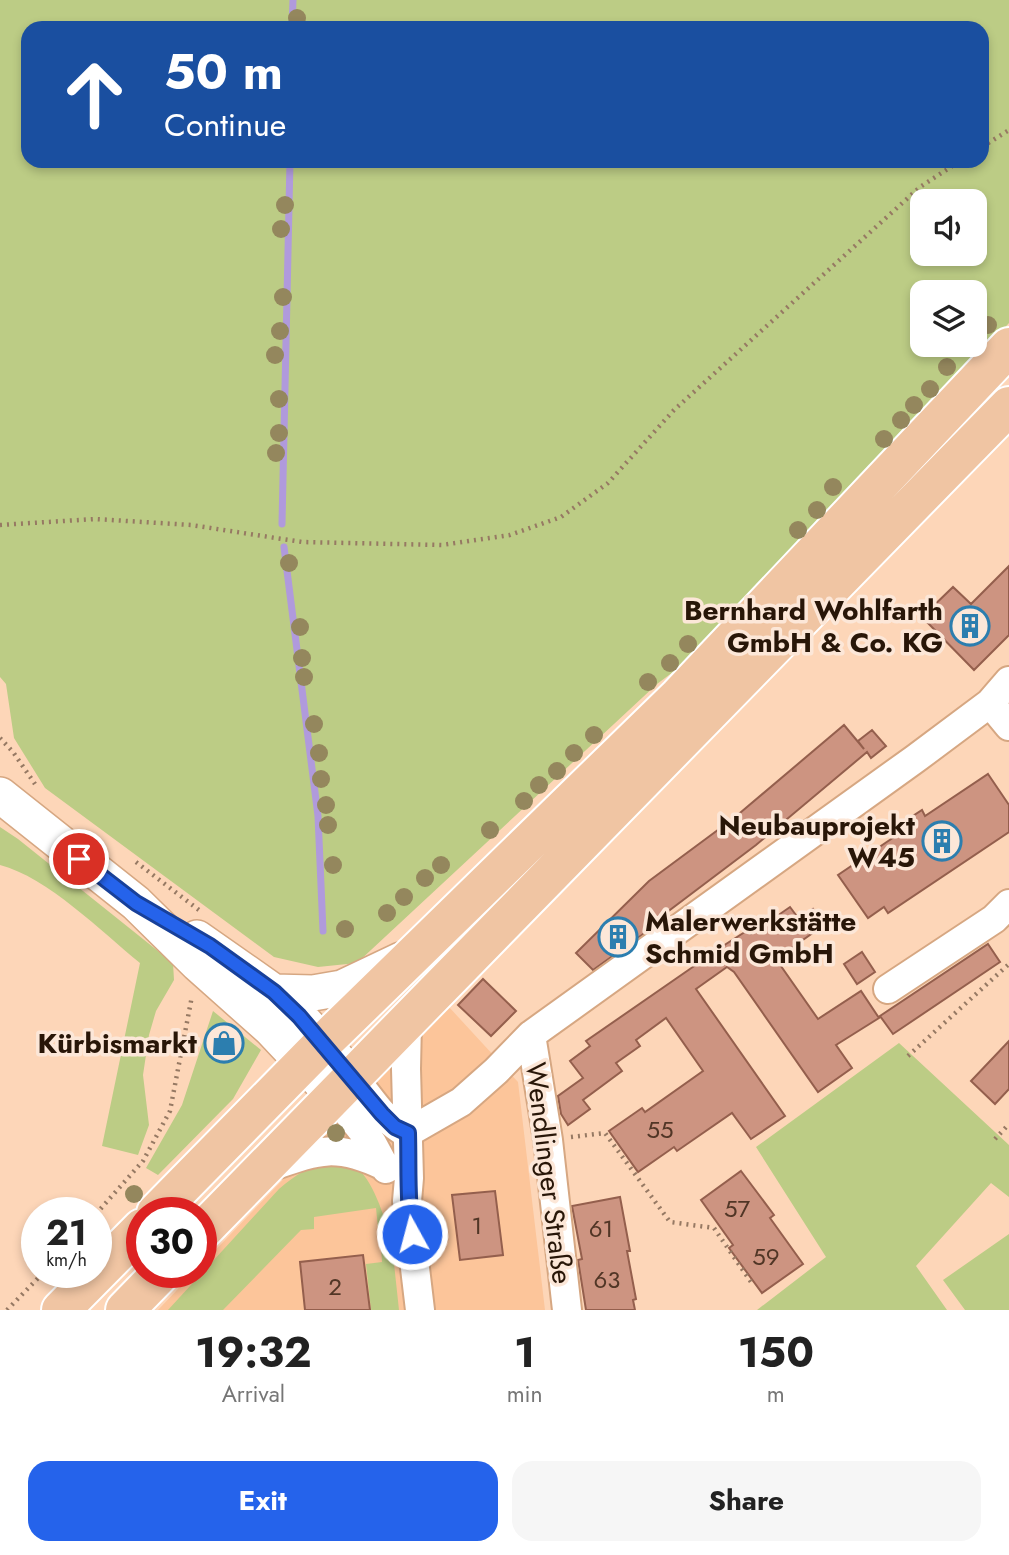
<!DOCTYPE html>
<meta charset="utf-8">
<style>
:root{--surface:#fff;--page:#f6f6f6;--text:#222;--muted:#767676;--accent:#2563eb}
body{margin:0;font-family:Jost,sans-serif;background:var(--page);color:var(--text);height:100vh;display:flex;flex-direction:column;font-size:26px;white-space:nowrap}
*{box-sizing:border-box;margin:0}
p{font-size:23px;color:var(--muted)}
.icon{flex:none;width:38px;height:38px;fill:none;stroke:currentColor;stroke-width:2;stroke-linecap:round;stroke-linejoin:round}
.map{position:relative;height:1310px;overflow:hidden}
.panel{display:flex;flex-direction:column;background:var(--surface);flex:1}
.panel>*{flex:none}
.banner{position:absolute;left:21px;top:21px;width:968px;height:147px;border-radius:21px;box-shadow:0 4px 10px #0003;background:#1a4fa0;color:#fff;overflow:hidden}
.tools{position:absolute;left:910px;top:189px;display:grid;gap:14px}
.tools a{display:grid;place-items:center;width:77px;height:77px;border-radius:14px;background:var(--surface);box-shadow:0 4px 10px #0003;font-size:35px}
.speed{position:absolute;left:21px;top:1197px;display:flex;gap:14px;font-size:35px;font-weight:700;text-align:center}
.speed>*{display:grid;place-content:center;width:91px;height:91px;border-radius:50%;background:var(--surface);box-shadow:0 4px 10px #0003;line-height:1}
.speed small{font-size:18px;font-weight:400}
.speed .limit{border:10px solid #d22;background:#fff;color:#111}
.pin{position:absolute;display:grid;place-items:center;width:60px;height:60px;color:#fff;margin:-30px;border:4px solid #fff;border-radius:50%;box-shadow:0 2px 7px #0007}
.me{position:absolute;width:77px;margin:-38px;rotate:353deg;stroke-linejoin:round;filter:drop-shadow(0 0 5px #0008)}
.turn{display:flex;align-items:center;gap:24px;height:147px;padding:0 28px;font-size:32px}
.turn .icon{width:91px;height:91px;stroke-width:2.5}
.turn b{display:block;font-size:49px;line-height:60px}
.eta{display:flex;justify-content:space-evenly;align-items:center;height:119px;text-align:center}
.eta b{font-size:42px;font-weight:700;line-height:49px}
.button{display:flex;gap:14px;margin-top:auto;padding:14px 28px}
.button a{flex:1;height:80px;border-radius:21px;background:var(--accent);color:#fff;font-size:28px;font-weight:700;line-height:80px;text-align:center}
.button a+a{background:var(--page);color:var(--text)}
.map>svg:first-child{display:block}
.built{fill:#fcc59a}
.green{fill:#bccc85;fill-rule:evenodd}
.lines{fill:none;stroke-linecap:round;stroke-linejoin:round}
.stream{stroke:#b09adc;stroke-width:7}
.building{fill:#cd9481;stroke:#945f4d;stroke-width:2}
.minor-casing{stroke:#d6a782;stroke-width:32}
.tertiary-casing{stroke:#d6a782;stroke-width:38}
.primary-casing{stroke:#fff;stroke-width:42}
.path{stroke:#967963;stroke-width:4.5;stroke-dasharray:2 5;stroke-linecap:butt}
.minor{stroke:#fff;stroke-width:28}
.tertiary{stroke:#fff;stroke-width:35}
.primary{stroke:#f0c5a3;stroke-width:38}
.tree{fill:#94875d}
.route-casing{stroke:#184099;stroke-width:18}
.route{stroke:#2563eb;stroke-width:12}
.labels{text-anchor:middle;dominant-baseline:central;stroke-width:7;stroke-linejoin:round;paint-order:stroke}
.number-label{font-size:24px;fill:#513626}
.poi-label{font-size:28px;font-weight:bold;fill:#281608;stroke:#fce7d8;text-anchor:end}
.street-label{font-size:28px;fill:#281608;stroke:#fce7d8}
</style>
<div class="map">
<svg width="1009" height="1310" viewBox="0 0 1009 1310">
<rect width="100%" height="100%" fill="#fdd6b8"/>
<path class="built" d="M449 1007 518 1082 545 1310H158L194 1272H201V1265Z"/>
<path class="green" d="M0 0H1009V323L721 636 657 684 357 963 318 967 274 957 45 788 14 738 6 684 0 677ZM28 28H982V161H28ZM922 201H975V254H922ZM922 292H975V345H922Z
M0 827 18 839 173 963 174 980 156 1011 149 1035 143 1075 149 1125 138 1155 102 1146 140 963C102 932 47 877 0 865Z
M213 1011 261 1050 233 1099 158 1175 146 1168 182 1105Z
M899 1043 1009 1145V1197L991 1183 916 1266 947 1310H757L826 1257 756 1147Z
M331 1160C338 1162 348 1163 354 1166 373 1178 384 1217 391 1238H379L376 1208 314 1217V1229L301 1230 223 1310H168L279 1189C295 1175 310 1166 331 1160Z
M1009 1234V1310H965L943 1280Z
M392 1245 399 1310H371L366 1264 382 1262 381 1247Z"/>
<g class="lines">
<path class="stream" d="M292 28 293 0
M282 524 290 161
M284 547 318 816 323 931"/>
</g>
<path class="building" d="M1009 566V635L974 670 922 617 953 587 971 604Z
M844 725 864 749 858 741 872 730 886 746 871 758 867 752 756 845 662 916 664 919 593 970 576 953 649 881 734 818Z
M988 774 1009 805V832L888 913 884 907 868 918 838 875 900 833 896 827 922 810 925 816Z
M790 907 799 919 813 909 824 925 776 959 818 1019 861 991 879 1018 836 1045 852 1068 818 1092 734 972 727 967 696 989 785 1116 751 1139 732 1113 677 1151 674 1147 638 1172 609 1131 642 1108 645 1112 703 1071 666 1018 636 1040 640 1046 616 1063 622 1071 583 1100 590 1109 568 1125 561 1114 558 1096 583 1078 570 1061 590 1046 586 1041 726 944 748 930 751 934Z
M988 944 1000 962 893 1034 880 1016Z
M862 952 875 972 857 984 844 964Z
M483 979 516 1011 491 1036 458 1005Z
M1009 1041V1089L995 1104 971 1081Z
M741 1171 774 1215 770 1218 803 1264 762 1293 729 1248 733 1245 701 1200Z
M495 1191 503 1255 460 1260 452 1195Z
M620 1197 630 1251H627L636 1299 633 1300 635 1310H586L578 1260 582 1259 572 1206Z
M363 1255 370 1310H305L300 1262Z"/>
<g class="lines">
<g class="minor-casing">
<path id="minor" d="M990 703 1009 726
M888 989 994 919 1009 904
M407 1022 406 1069 409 1178 407 1201 420 1310
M531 1035 548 1140 567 1310
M354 1078C370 1097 384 1122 407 1133
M335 1097 372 1143 386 1169
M407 1133 461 1102 496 1071 531 1035 915 759 990 703 1009 681
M267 1168C316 1151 334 1142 384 1166"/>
</g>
<g class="tertiary-casing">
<path id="tertiary" d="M0 795 136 903 198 964 271 1029 335 1097
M197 938 274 992 299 1016 354 1078
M274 992 313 993 342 988 401 960"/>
</g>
<g class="primary-casing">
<path id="primary" d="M156 1213 323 1043 679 696 1009 347
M201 1232 1009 406
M61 1310 142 1228
M125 1310 162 1272"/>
</g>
<path class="path" d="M982 147 1009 130
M0 525 95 519 191 525 302 542 442 545 510 535 561 517 608 483 674 410 920 187 960 161
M0 738 13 752 35 784
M136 862 199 910
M908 1056 1009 964
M571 1137 605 1133 670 1222 714 1228 751 1282
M995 1139 1009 1124
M96 1214 143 1161 170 1111 192 996
M7 1310 44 1272"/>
<use href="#minor" class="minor"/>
<use href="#tertiary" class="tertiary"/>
<use href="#primary" class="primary"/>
</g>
<g class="tree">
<circle cx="297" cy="18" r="9"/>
<circle cx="285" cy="205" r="9"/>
<circle cx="281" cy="229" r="9"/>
<circle cx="283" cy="297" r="9"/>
<circle cx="988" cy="325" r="9"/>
<circle cx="280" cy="331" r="9"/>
<circle cx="275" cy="355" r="9"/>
<circle cx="947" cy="367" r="9"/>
<circle cx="930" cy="389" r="9"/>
<circle cx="279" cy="399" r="9"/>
<circle cx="914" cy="405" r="9"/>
<circle cx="901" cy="420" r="9"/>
<circle cx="279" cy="433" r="9"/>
<circle cx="884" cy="439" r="9"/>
<circle cx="276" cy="453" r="9"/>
<circle cx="833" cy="487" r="9"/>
<circle cx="817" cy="510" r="9"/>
<circle cx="798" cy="530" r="9"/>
<circle cx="289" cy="563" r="9"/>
<circle cx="300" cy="627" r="9"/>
<circle cx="688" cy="644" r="9"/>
<circle cx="302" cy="658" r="9"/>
<circle cx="670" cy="663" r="9"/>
<circle cx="304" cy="677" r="9"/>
<circle cx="648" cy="682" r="9"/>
<circle cx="314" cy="724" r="9"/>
<circle cx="594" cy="735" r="9"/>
<circle cx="319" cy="753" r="9"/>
<circle cx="574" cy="753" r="9"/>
<circle cx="557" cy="771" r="9"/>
<circle cx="321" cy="779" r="9"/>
<circle cx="539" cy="785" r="9"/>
<circle cx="524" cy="801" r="9"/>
<circle cx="326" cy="805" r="9"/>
<circle cx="328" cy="825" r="9"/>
<circle cx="490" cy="830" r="9"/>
<circle cx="333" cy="865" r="9"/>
<circle cx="441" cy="865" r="9"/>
<circle cx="425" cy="878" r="9"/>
<circle cx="404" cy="897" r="9"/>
<circle cx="387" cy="913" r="9"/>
<circle cx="345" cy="929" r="9"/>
<circle cx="336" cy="1133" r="9"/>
<circle cx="134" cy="1194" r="9"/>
</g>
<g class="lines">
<g class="route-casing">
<path id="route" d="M79 859 136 903 210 946 274 992 299 1016 382 1114 395 1127 408 1133C409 1167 407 1200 412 1234"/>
</g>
<use href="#route" class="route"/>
</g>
<defs>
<g id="building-ring" transform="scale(2.0125)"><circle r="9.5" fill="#fce7d8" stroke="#2c7eaf" stroke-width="1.5"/><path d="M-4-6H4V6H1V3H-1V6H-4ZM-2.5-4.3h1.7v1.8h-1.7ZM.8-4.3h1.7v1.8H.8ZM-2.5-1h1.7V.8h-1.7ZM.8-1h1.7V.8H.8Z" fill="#2c7eaf"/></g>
<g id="shop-ring" transform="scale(2.0125)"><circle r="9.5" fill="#fce7d8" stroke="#2c7eaf" stroke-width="1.5"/><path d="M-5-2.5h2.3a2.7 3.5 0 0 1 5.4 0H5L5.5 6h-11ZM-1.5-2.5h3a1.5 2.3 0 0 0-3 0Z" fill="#2c7eaf"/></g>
</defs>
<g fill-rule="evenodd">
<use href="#building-ring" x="970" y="626"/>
<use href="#building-ring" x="942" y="841"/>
<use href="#building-ring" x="618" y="937"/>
<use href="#shop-ring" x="224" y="1043"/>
</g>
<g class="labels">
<g class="number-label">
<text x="660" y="1129">55</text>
<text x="737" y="1208">57</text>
<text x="477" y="1225">1</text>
<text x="601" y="1228">61</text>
<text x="766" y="1256">59</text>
<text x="607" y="1279">63</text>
<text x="335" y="1286">2</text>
</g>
<g class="poi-label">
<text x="943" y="610">Bernhard Wohlfarth<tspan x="943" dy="32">GmbH &amp; Co. KG</tspan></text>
<text x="915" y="825">Neubauprojekt<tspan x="915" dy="32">W45</tspan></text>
<text x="645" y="921" text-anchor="start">Malerwerkstätte<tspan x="645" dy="32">Schmid GmbH</tspan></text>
<text x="197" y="1043">Kürbismarkt</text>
</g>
<g class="street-label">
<text transform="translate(549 1173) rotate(83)">Wendlinger Straße</text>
</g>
</g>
</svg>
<div class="tools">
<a><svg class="icon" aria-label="sound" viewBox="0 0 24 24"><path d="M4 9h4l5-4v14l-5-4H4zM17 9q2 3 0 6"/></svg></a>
<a><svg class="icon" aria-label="layers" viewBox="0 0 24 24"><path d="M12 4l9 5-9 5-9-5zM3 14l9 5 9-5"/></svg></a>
</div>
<div class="speed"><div>21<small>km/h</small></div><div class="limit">30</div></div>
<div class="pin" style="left:79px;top:859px;background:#d93025"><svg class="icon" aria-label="arrive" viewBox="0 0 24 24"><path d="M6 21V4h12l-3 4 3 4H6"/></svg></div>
<svg class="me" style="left:412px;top:1234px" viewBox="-20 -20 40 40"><circle r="17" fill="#2563eb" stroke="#fff" stroke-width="3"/><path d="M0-11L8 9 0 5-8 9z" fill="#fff"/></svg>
<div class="banner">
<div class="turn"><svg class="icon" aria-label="ahead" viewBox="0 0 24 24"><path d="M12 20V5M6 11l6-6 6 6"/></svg><div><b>50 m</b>Continue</div></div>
</div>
</div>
<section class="panel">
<div class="eta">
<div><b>19:32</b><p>Arrival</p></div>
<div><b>1</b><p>min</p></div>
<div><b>150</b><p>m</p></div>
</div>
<div class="button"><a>Exit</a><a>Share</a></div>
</section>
